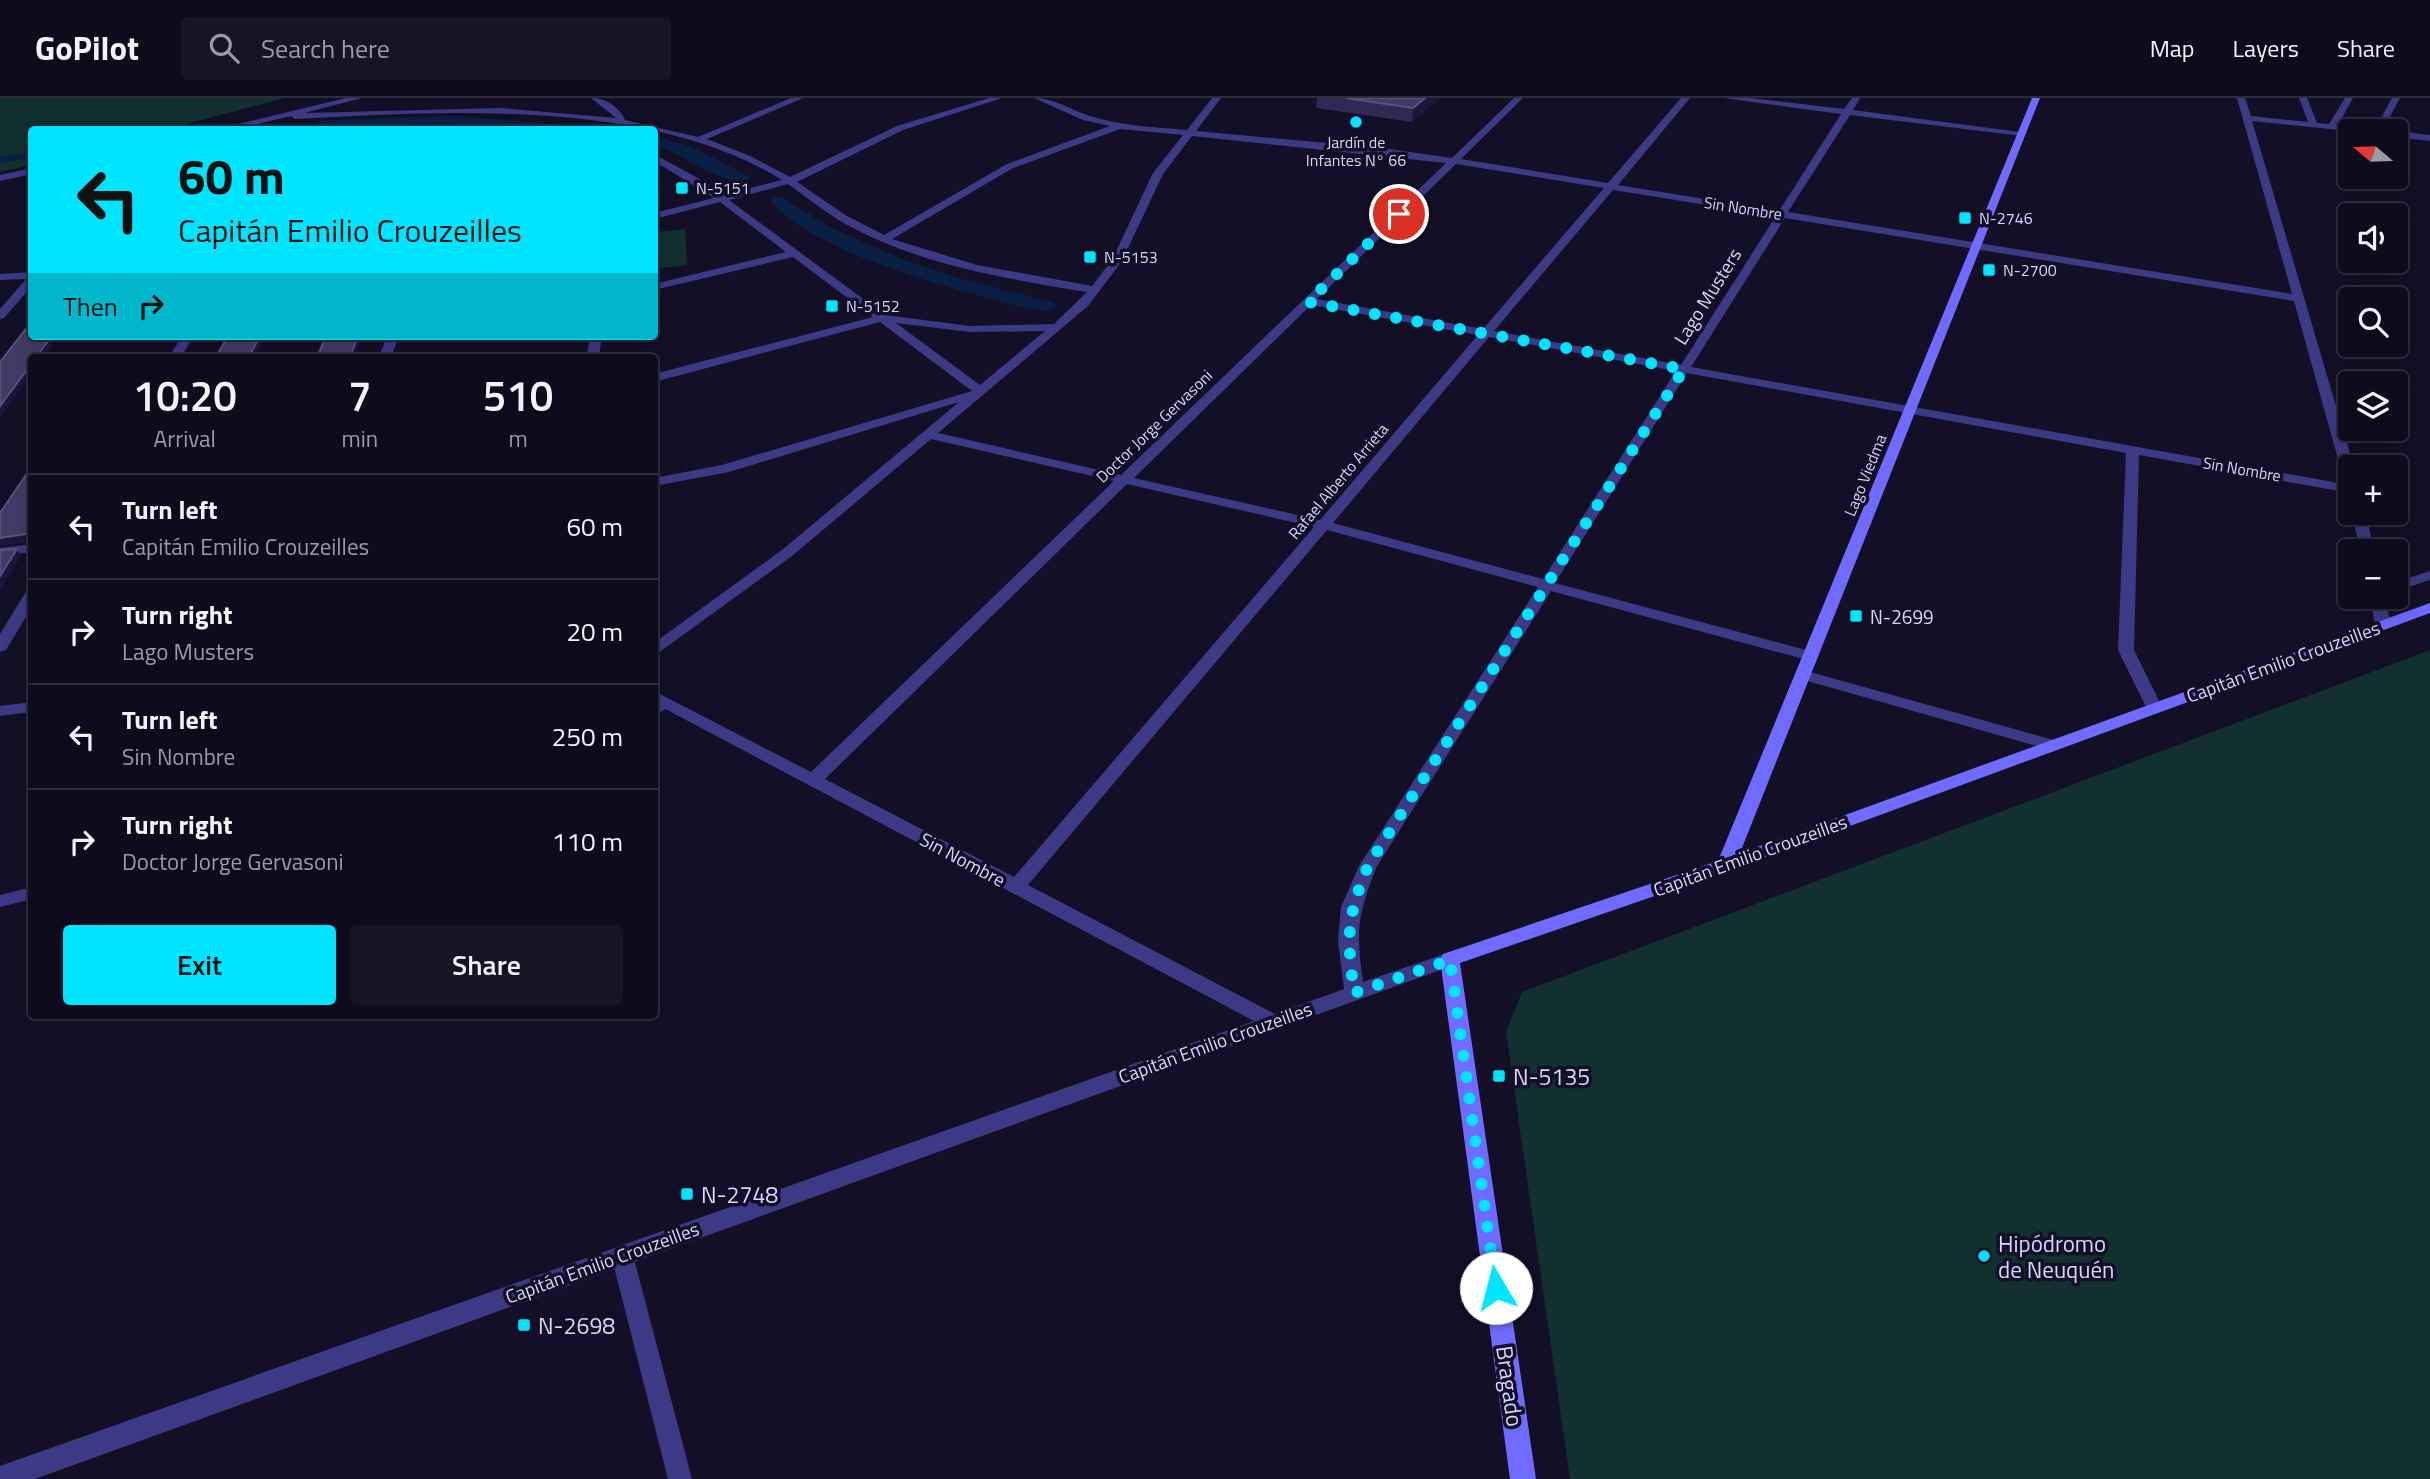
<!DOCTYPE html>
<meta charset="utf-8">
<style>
:root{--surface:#0e0b1c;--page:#171425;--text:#f1f3f6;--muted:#9b9ba3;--line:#2e2b3b;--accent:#00e5ff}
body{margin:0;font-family:"Titillium Web",sans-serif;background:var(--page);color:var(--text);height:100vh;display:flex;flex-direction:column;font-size:26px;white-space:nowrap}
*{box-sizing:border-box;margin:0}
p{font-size:23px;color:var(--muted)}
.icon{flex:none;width:38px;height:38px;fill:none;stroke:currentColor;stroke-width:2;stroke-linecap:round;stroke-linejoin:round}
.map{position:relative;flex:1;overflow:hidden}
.panel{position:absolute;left:28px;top:256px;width:630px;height:665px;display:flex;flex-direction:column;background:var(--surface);border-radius:7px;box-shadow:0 7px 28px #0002,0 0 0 2px var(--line)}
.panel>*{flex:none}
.hud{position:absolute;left:28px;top:28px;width:630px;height:214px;border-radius:7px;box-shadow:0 7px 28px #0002,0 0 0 2px var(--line);background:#00e5ff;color:#111;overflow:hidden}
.needle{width:46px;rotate:289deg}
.tools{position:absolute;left:2338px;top:21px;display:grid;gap:14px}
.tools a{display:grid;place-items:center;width:70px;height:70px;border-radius:7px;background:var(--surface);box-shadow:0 7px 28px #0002,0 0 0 2px var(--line);font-size:35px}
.pin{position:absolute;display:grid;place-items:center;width:60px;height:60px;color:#fff;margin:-30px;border:4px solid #fff;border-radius:50%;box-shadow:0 2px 7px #0007}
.me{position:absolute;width:77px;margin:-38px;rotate:352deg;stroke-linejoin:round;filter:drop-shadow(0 0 5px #0008)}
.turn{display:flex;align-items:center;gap:24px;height:147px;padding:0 35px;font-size:32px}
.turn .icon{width:91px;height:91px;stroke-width:2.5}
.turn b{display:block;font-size:49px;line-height:60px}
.then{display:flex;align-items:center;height:66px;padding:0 35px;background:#0003;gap:14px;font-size:26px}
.eta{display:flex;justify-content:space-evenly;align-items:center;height:119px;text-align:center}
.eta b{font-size:42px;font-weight:600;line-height:49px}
.button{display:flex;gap:14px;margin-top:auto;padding:14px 35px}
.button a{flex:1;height:80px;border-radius:7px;background:var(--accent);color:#111;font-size:28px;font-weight:600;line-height:80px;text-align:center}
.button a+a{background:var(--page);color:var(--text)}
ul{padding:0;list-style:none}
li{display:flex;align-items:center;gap:21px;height:105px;padding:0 35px;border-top:2px solid var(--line)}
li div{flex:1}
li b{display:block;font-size:26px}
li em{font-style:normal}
header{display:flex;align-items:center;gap:42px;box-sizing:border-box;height:98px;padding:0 35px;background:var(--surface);border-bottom:2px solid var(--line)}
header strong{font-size:33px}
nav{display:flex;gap:38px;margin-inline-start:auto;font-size:24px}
.search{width:490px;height:63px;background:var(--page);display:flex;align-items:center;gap:18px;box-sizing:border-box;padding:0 24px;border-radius:7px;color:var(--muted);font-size:26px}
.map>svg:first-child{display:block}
.green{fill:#12302f}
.water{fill:#0a1f44}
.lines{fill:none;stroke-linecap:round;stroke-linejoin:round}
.stream{stroke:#0a1f44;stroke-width:6}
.lane{fill:#3d3a85;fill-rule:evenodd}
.street{fill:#3d3a85;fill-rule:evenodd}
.secondary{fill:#6f6bff;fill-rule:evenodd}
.wall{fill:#312854}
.shaded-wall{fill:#1d163a}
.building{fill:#433a66;stroke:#5a527e;stroke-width:2}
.route{stroke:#00e5ff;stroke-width:12;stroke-dasharray:0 21.6}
.poi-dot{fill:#00e5ff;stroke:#130f26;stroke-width:2.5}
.labels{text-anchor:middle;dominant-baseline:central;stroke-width:7;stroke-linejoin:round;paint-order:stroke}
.far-poi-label{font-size:16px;fill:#d9d4ff;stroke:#130f26;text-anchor:start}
.far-street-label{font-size:16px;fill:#d9d4ff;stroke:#130f26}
.street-label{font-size:19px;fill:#d9d4ff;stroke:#130f26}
.poi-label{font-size:19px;fill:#d9d4ff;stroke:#130f26;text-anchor:start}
.near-poi-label{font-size:23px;fill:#d9d4ff;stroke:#130f26;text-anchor:start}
.near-street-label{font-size:23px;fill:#d9d4ff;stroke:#130f26}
</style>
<header>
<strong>GoPilot</strong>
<div class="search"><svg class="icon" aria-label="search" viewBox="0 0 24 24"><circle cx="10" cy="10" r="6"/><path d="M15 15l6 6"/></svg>Search here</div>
<nav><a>Map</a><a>Layers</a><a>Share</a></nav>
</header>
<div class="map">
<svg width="2430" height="1381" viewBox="0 0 2430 1381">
<rect width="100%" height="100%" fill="#130f26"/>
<path class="green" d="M0 0H285L167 31 32 32 31 67 0 74Z
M685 131 687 167 655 171V134Z
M2430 552V1381H1570L1506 934 1522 894Z"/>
<path class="water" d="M455 18 613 31 552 32 444 25 315 28 318 24 328 22Z
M655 38 692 49 750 79 749 82C723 90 683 55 655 48Z
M780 98 830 129 902 161 962 181 1053 204 1057 208 1050 213H1039C972 197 811 156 770 102Z"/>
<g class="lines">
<path class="stream" d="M0 62 32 57"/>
<path class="lane" d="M669 602 676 606 654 617V607Z
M32 789V801L0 809V797Z
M622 1148 629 1151 633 1157 692 1381H668L611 1157 615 1151Z"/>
<path class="street" d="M346 0H362L304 15 500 10 616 20 591 0C605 0 619 8 625 22L698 39 791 0H803L707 41 750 58 790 79 897 28 989 0H1002L903 32 797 84 847 118 884 137 1007 66 1110 28 1083 22 1034 0C1054 0 1071 12 1090 18 1121 28 1155 29 1187 32L1212 0H1221L1196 33 1382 50 1452 60 1514 0H1523L1461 61 1608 85 1681 0H1690L1618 87 1779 113 1841 16 1724 0H1750L1844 11 1852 0H1860L1853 12 2027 35 2022 38 1850 17 1788 114 2292 196 2237 0H2245L2251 18 2308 24 2299 0H2307L2317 25 2329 26 2345 0H2353L2338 27 2375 31 2392 0H2400L2382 33H2350L2252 23 2354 369H2350V383L2343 379 2294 203 1785 120 1691 269 2350 387V395L2139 357 2134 552 2162 609 2160 613H2148L2118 552 2126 355 1687 275 1555 485 1817 555 1819 558 1811 563 1551 493 1377 768C1357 818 1356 832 1363 884L1450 854 1457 856 1460 861 1457 866 35 1381H0V1368L1254 923 654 605V593L811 674 1114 383 931 341 792 458 654 558V545L782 452 959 304 729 374 654 388V380L722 367 972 293 880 224 654 284V276L873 219 793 159 654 192V186L786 154 720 104 654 121V115L714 100 654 63V56L705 84 723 97 782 82C650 0 446 13 295 21L291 18 231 32H213ZM1120 31 1183 37 1153 75 1112 162 1092 188 977 167 892 141 1013 70ZM1192 38 1446 65 1121 377 938 335 1088 208 1122 163 1163 76ZM1456 66 1604 90 1483 231 1317 201ZM788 86C810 102 831 119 855 131 926 168 1009 181 1087 194L1054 226 970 228 885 217 729 102ZM1613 92 1776 118 1681 267 1494 233ZM1311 207 1478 237 1320 422 1134 380ZM896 225 970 234 1045 233 980 287ZM1489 239 1676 273 1543 481 1333 425ZM1127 386 1314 429 1014 779 825 681ZM1327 432 1538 489 1359 768 1341 809 1338 843 1344 891 1275 916 1028 787Z
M432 29H495L499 32H428Z
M2396 33 2430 37V43L2396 39Z
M32 70V76L0 83V77Z
M32 174V188L4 220 0 221V211L26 181 0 182V176Z
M182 238H194L181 259H169Z
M387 238H399L391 259H379Z
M590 238H602L599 259H587Z
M2352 415H2366L2374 453H2360Z
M32 446V454L0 458V450Z
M2430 473V482L2396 493V484Z
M32 491V509L6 552 0 554V536L27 492Z
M2370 499H2385L2391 527 2388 530H2378L2375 527Z
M1803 572 2057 643 2059 647 2051 652 1797 580 1795 577Z
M32 604V614L0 618V608Z"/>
<path class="secondary" d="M2032 0H2040L1740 755 2430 505V515L1733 771 1460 865 1536 1381H1510L1440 861 1443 856 1718 763Z"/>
</g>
<path class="wall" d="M1317 0H1440L1412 24 1316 10Z"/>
<path class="shaded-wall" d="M1425 0H1440L1412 24 1413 10Z
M260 238H266L255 259H249Z
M358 238H363L355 259H350Z
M49 242 52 248 44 259H36Z
M32 265V276L0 319V308Z
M32 428V441L30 444 0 448V440Z
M17 451 21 458 0 492V478Z"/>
<path class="building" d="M1346 0H1425L1413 10Z
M29 227 32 228V238H44L49 242 36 259H32V265L0 308V264Z
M228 238H260L249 259H216Z
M326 238H358L350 259H317Z
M32 368V428L26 436 0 440V415Z
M17 451 0 478V452Z"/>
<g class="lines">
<path class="route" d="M1399 116 1308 204 1684 271 1368 768C1346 821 1347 838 1354 895L1450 862 1496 1190"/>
</g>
<g class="poi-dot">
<circle cx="1356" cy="24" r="7"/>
<rect x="675" y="83" width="14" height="14" rx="3.5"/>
<rect x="1958" y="113" width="14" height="14" rx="3.5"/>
<rect x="1083" y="152" width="14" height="14" rx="3.5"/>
<rect x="1982" y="165" width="14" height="14" rx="3.5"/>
<rect x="825" y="201" width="14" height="14" rx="3.5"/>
<rect x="1849" y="511" width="14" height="14" rx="3.5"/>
<rect x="1492" y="971" width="14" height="14" rx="3.5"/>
<rect x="680" y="1089" width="14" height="14" rx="3.5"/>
<circle cx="1984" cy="1158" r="7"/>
<rect x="517" y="1220" width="14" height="14" rx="3.5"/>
</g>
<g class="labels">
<g class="far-poi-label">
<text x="1356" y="44" text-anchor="middle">Jardín de<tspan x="1356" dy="18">Infantes N° 66</tspan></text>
<text x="696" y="90">N-5151</text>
<text x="1979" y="120">N-2746</text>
<text x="1104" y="159">N-5153</text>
<text x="2003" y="172">N-2700</text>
<text x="846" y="208">N-5152</text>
</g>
<g class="far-street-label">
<text transform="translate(1743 110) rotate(9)">Sin Nombre</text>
<text transform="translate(1154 328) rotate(-44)">Doctor Jorge Gervasoni</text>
<text transform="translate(2242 371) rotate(10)">Sin Nombre</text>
<text transform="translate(1865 377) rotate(-68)">Lago Viedma</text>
<text transform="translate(1338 383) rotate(-50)">Rafael Alberto Arrieta</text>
</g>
<g class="street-label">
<text transform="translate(1707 198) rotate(-58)">Lago Musters</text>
<text transform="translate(2283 563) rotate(-20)">Capitán Emilio Crouzeilles</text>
<text transform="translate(1750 757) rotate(-20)">Capitán Emilio Crouzeilles</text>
<text transform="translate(963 761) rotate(28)">Sin Nombre</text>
<text transform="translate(1215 944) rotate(-20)">Capitán Emilio Crouzeilles</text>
<text transform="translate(602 1164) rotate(-20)">Capitán Emilio Crouzeilles</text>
</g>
<g class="poi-label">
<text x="1870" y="518">N-2699</text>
</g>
<g class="near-poi-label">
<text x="1513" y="978">N-5135</text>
<text x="701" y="1096">N-2748</text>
<text x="1998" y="1145">Hipódromo<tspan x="1998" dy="26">de Neuquén</tspan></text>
<text x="538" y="1227">N-2698</text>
</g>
<g class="near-street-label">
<text transform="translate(1510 1288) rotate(82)">Bragado</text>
</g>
</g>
</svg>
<div class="tools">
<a><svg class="needle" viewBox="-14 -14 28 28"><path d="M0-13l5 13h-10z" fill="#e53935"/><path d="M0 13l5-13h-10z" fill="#9b9ba3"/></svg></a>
<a><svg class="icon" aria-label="sound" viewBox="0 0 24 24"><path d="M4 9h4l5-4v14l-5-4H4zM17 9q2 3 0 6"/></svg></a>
<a><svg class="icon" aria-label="search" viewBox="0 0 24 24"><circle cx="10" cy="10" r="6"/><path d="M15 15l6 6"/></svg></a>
<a><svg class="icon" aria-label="layers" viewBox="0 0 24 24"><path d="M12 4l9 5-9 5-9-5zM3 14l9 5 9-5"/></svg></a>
<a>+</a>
<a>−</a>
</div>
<div class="pin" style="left:1399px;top:116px;background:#d93025"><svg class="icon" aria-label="arrive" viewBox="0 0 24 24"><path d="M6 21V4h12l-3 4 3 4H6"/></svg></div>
<svg class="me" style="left:1496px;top:1190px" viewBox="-20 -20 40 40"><circle r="19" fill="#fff"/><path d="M0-13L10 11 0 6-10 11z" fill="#00e5ff"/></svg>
<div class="hud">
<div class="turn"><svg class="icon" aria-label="left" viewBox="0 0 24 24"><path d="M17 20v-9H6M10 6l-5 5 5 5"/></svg><div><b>60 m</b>Capitán Emilio Crouzeilles</div></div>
<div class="then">Then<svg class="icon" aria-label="right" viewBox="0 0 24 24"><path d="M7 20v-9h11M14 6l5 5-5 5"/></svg></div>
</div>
<section class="panel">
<div class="eta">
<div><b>10:20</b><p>Arrival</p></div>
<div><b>7</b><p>min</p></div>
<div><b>510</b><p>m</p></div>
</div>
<ul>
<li><svg class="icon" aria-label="left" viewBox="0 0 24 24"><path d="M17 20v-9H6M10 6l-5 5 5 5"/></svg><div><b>Turn left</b><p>Capitán Emilio Crouzeilles</p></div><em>60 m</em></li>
<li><svg class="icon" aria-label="right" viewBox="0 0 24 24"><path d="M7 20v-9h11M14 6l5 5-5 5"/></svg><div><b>Turn right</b><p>Lago Musters</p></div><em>20 m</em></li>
<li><svg class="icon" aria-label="left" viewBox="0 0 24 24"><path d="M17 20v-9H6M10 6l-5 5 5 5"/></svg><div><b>Turn left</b><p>Sin Nombre</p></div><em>250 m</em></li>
<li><svg class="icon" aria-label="right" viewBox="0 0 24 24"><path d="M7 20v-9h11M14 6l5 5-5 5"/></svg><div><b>Turn right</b><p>Doctor Jorge Gervasoni</p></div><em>110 m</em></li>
</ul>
<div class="button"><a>Exit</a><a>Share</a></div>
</section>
</div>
